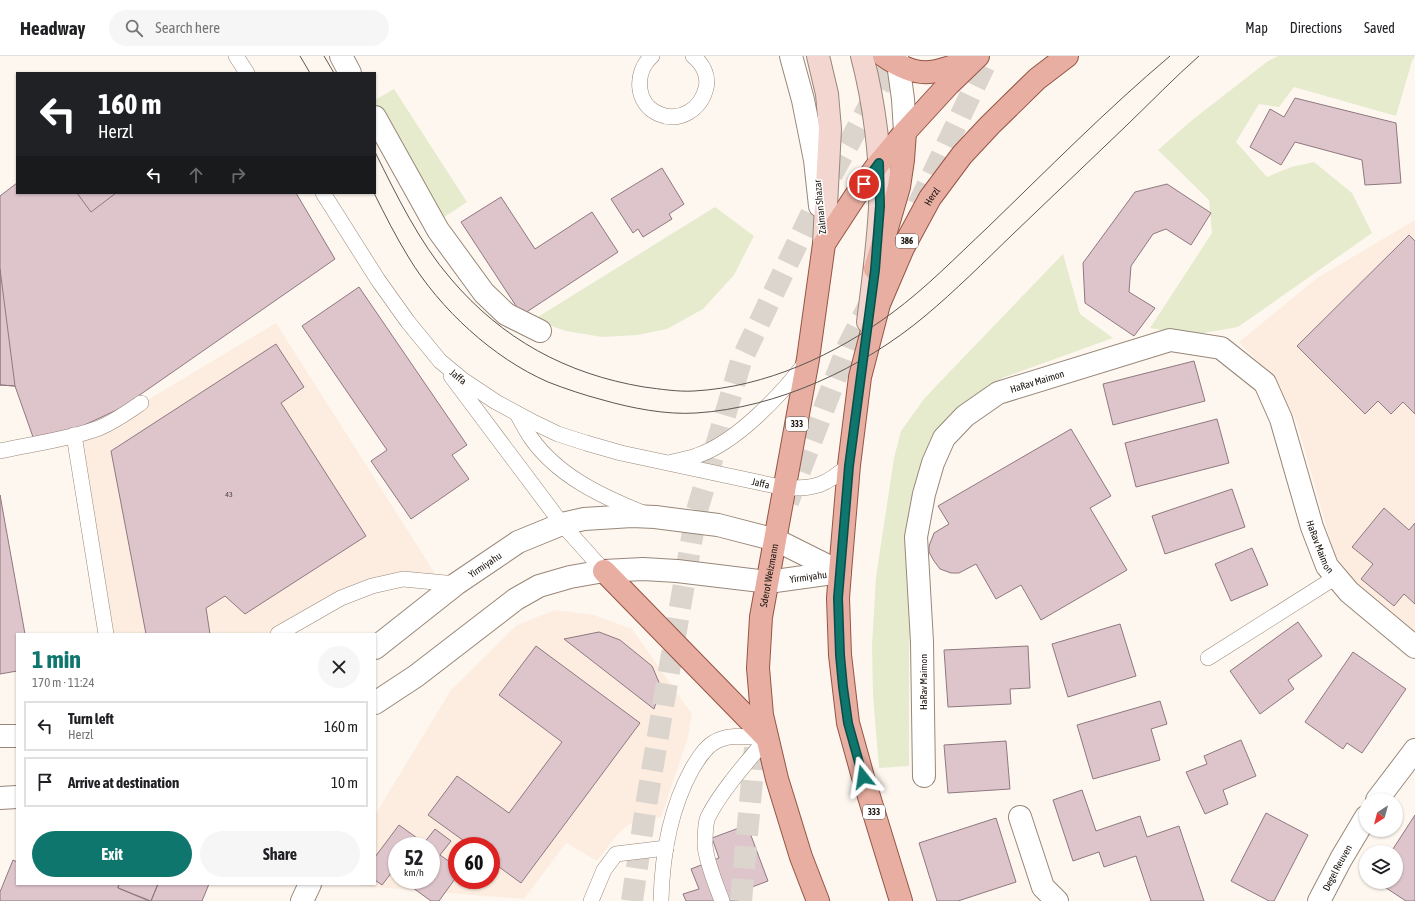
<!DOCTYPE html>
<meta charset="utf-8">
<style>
:root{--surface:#fff;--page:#f6f6f6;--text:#202124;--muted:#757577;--line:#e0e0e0;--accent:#0f766e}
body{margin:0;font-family:"Asap Condensed",sans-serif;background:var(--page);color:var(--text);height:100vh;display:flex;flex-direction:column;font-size:15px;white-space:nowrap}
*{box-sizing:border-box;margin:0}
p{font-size:13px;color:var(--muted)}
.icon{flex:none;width:22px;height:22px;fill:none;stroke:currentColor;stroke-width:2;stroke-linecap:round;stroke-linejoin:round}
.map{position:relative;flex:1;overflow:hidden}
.panel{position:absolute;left:16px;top:577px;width:360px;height:252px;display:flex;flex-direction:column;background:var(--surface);border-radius:0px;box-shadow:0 1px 3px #0004}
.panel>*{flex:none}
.hud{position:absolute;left:16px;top:16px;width:360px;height:122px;border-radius:0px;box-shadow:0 1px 3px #0004;background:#202124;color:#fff;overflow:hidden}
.needle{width:26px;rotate:216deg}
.controls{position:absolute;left:1359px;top:737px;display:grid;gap:8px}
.controls a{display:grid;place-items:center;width:44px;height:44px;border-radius:50%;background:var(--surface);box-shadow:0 1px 3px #0004;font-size:20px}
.speed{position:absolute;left:388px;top:781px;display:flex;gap:8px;font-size:20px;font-weight:700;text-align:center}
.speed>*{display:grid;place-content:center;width:52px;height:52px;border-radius:50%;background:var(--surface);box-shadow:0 1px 3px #0004;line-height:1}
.speed small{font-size:10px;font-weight:400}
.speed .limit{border:6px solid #d22;background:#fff;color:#111}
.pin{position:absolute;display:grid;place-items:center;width:34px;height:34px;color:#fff;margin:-17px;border:2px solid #fff;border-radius:50%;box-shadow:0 1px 4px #0007}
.me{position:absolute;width:44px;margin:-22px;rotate:345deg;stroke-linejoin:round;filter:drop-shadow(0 0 3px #0008)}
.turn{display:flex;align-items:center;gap:14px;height:84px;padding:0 16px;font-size:18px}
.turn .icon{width:52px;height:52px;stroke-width:2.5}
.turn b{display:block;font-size:28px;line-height:34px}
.lanes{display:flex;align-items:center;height:38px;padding:0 16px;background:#0003;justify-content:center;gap:20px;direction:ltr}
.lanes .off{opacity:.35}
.round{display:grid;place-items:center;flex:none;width:42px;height:42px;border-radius:21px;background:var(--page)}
.head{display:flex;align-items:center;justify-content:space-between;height:68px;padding:0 16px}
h1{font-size:24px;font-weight:700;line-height:30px;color:var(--accent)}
.action{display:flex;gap:8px;margin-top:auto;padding:8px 16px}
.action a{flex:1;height:46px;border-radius:24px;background:var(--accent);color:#fff;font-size:16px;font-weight:700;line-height:46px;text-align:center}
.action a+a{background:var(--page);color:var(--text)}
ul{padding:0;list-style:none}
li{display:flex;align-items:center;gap:12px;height:50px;margin:0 8px 6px;padding:0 8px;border:2px solid var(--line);border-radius:0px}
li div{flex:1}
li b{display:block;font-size:15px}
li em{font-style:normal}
header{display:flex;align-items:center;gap:24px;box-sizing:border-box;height:56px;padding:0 20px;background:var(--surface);border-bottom:1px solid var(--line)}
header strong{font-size:19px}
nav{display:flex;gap:22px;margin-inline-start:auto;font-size:14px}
.search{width:280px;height:36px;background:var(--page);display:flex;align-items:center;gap:10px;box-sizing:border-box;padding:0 14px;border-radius:22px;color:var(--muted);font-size:15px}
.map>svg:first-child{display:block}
.built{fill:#fcede0;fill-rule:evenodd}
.green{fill:#e6ebcd}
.building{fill:#dec5cc;stroke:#8f787f}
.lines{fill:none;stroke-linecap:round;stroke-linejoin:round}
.motorway-tunnel{stroke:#dcd5ce;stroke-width:22;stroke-dasharray:22 11;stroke-linecap:butt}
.service-casing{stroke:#988778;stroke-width:16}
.pedestrian-casing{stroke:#988778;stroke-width:24}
.minor-casing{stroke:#988778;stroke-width:24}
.tertiary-casing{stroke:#988778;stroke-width:24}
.secondary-casing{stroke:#988778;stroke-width:24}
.primary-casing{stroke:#955545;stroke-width:24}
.service{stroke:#fff;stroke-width:15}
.pedestrian{stroke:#fff;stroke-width:22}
.minor{stroke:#fff;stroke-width:22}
.tertiary{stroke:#fff;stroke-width:22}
.secondary{stroke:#f3d6d0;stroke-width:22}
.primary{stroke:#e7aea1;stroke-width:22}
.tram{stroke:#5d5651;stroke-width:1}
.route-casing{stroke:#0a4d48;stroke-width:10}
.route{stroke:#0f766e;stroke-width:7}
.labels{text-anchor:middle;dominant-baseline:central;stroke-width:3;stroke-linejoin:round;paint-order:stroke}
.number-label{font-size:8px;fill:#4b403e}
.shield{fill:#fff;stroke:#5f5a56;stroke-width:1}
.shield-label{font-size:9px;font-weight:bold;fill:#1a130e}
.street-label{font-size:10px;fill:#1a130e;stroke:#fff}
</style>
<header>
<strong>Headway</strong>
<div class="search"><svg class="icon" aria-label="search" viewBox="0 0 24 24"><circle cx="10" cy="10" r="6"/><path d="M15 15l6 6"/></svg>Search here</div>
<nav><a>Map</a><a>Directions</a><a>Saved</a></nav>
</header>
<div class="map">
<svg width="1415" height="845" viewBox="0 0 1415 845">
<rect width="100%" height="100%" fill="#fef7f0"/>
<path class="built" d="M1415 164V576L1359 530 1334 498 1297 367 1274 322 1239 286 1317 222Z
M276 267 441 527 372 530 278 578H106L74 379 136 351Z
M555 554 594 559 632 573 692 658 688 681 661 761 628 769 617 779 597 805 566 787 524 843 360 830 357 828H375V759L451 634 517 569ZM397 790H431V824H397ZM457 790H491V824H457Z"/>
<path class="green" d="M1278 0H1415L1412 5 1396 60 1294 31 1279 51 1259 48 1236 86 1267 121 1291 111 1314 106 1352 137 1372 177 1238 271 1192 279 1150 272 1212 177 1209 144 1158 94 1191 65 1268 5Z
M394 33 467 146 438 165 375 55V44Z
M715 151 754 180 734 219 703 253 667 273 638 279 602 281 566 275 533 264Z
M1063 198 1080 258 1113 282 1002 322 966 347 917 445 909 594V710L879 712 873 639 872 589 876 521 894 402 901 375 924 343 937 329Z"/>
<path class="building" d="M1295 42 1396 67 1401 127 1365 129 1362 104 1295 86 1281 109 1250 91 1270 53 1284 61Z
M662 112 684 148 669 158 672 163 643 181 638 173 633 177 611 143Z
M17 127V137H296L335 203 121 352 78 372 33 381 15 330 0 329V140Z
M1167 128 1211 157 1191 189 1166 173 1153 178 1131 210 1129 236 1155 252 1134 280 1085 247 1083 207 1135 136Z
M77 137H116L91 156Z
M501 141 535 193 592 156 618 196 522 259 461 166Z
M1409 179 1415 185V358L1403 346 1391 358 1378 345 1365 358 1297 290Z
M0 213 15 330 0 329Z
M359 231 467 389 452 399 469 423 411 463 371 405 387 394 302 270Z
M276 288 304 331 281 347 366 480 245 558 225 540 206 552 210 578H146L111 395Z
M1194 305 1205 345 1113 369 1103 328Z
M1217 363 1229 407 1136 431 1125 387Z
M1071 373 1111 440 1090 452 1127 514 1041 564 1021 529 996 543 976 508 959 517H951L940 513 934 505 929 496V490L934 477 949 468 938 450Z
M1232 433 1245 471 1165 498 1152 460Z
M0 439 25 578H17V615L0 618Z
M1384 452 1409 474 1415 467V548L1404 538 1394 550 1361 523 1373 508 1352 491Z
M1252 492 1268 529 1231 545 1215 508Z
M1298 566 1322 600 1288 624 1294 633 1260 658 1230 615Z
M1120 568 1136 620 1068 641 1052 588Z
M599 576 620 584 652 610 661 631 654 653 564 583Z
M536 590 640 667 521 827 491 805V790H471L428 759 457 720 509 757 562 686 499 639Z
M1028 590 1030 632 1010 633 1011 648 948 651 944 594Z
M1353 596 1406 633 1362 697 1347 687 1343 693 1305 666Z
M1160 645 1167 668 1151 673 1160 704 1093 723 1077 669Z
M1241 684 1256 720 1223 734 1228 748 1205 758 1186 716 1207 708 1204 700Z
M1006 685 1010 733 948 737 944 689Z
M1082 734 1096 775 1140 760 1147 781 1179 770 1204 845H1151L1136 800 1104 811 1099 796 1073 805 1053 744Z
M1266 757 1308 779 1274 845H1269L1231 825Z
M1415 759V845H1406L1377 826H1396V796H1391Z
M996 762 1016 826 958 845H937L919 787Z
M399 769 424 787 435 773 451 785 440 799 457 811V820L439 845H431L402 824H431V790H397V820L392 816 382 829 375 824V801Z
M747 769 768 825 736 837 738 845H686L683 838 699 833 691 813 719 802 712 782Z
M13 804 17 806V828H119L118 832 149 845H0V836Z
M119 828H158L151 845 118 832Z
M158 828H209L202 845H151Z"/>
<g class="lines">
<path class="motorway-tunnel" d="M918 149 989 0
M788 446 848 290 872 243
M632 845 647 744 696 458 741 305 815 150 896 0
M741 845 756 681"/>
<g class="service-casing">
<g id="service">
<path d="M236 0 247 17"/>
<path d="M652 0C634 16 635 48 659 58 680 67 701 53 706 32 709 20 703 8 693 0"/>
<path id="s1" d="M323 137 378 224 408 266 440 305 463 324 496 346 535 367 558 378 586 387 621 397 785 432C816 433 826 429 849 409"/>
<path d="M451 320 562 468 604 515"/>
<path d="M517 358C522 366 526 375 531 382 558 420 601 440 643 457"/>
<path d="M74 379 106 578"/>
<path d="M0 395C31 388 71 383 99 372 114 366 128 356 141 347"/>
<path d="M672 406C680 404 688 403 696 400 736 387 781 339 806 306"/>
<path d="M278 578 341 542 372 530 403 523 456 528"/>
<path d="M1208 602 1336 521"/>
<path d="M591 845 604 814 616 798 666 792"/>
<path d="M661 845C662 799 670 753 692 713 698 703 704 693 713 687 728 677 750 681 767 682"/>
<path d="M722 845C716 829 706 805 705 789 705 782 705 768 708 761 721 735 748 705 767 682"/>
</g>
</g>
<g class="pedestrian-casing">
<path id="pedestrian" d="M341 0 350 17
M375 61 438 174 484 237 506 258 540 275"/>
</g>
<g class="minor-casing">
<g id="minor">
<path id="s2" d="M924 720 922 586 916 481 924 438 933 407 944 382 965 360 998 337 1170 284 1221 292 1265 327 1281 363 1312 471 1327 510 1349 536 1415 591"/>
<path d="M1377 744 1415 694"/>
<path d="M1020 761 1043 831 1057 845"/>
<path id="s3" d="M1319 845 1341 803 1366 761"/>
</g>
</g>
<g class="tertiary-casing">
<g id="tertiary">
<path d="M791 0 803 44 815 104 820 150"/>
<path d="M897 0 903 43 905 76"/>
<path id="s4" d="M375 592 456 528 518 486 562 468 584 463 632 460 655 461 718 469 776 484 840 516"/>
<path id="s5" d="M375 647 416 620 516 543 539 530 570 521 604 515 643 513 677 515 768 526 840 516"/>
<path d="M0 680H17"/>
<path d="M0 742 17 741"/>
<path d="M302 845 310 828"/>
</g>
</g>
<g class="secondary-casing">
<path id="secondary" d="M818 0 827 38 830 73 824 188
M862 0C874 45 882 105 880 151 878 190 873 228 868 266"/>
</g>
<g class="primary-casing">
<g id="primary">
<path d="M884 0C917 23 933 19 969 4"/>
<path d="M875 213 899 131 903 104 905 76"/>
<path d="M604 515 767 682"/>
<path id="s6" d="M818 845 801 801 777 723 762 659 758 612 761 561 808 303 824 188 856 139 879 107 905 76 949 28 978 0"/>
<path id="s7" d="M901 845 863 721 848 667 840 599 838 542 840 516 849 409 860 321 879 248 903 192 930 142 962 99 990 69 1037 23 1067 0"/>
</g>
</g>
<use href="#service" class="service"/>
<use href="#pedestrian" class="pedestrian"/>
<use href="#minor" class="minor"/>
<use href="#tertiary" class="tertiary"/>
<use href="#secondary" class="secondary"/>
<use href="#primary" class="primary"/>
<path class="tram" d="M300 0 310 17
M324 0 334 17
M375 96C397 140 419 186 451 223 502 283 566 318 644 331 660 333 678 336 694 335 766 331 835 299 892 257 926 232 956 201 987 172 1047 114 1106 54 1170 0
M374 137C385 159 396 181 409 202 440 253 493 302 548 326 566 333 584 339 603 344 631 352 666 359 696 357 777 352 863 312 925 260 955 235 984 206 1013 178 1051 142 1089 105 1127 69 1151 46 1174 22 1199 0"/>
</g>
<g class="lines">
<g class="route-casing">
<path id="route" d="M863 721 848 667 843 631 840 599 838 542 849 410 875 214 880 150 879 107 864 128"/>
</g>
<use href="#route" class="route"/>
</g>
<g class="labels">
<g class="number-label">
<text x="229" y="438">43</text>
</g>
<g class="shield">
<rect x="896" y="178" width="22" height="14" rx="3"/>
<rect x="786" y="361" width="22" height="14" rx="3"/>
<rect x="863" y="749" width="22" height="14" rx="3"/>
</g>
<g class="shield-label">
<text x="907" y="185">386</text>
<text x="797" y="368">333</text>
<text x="874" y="756">333</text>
</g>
<g class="street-label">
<text stroke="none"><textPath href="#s7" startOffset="729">Herzl</textPath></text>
<text transform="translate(820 151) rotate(-96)">Zalman Shazar</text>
<text stroke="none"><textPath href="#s1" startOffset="229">Jaffa</textPath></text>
<text stroke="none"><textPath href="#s2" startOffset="454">HaRav Maimon</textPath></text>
<text stroke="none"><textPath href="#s1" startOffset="553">Jaffa</textPath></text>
<text stroke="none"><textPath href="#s2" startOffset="874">HaRav Maimon</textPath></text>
<text stroke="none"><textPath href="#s4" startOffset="138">Yirmiyahu</textPath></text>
<text stroke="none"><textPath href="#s6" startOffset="335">Sderot Weizmann</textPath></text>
<text stroke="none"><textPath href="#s5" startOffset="474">Yirmiyahu</textPath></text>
<text transform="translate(923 626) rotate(-90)">HaRav Maimon</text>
<text stroke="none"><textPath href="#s3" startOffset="38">Degel Reuven</textPath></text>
</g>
</g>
</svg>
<div class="controls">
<a><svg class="needle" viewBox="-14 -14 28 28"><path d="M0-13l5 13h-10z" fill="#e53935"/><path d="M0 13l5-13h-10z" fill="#757577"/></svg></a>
<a><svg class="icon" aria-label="layers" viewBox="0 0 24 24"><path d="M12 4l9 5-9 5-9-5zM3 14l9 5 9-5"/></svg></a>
</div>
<div class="speed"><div>52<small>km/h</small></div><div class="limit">60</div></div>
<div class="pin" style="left:864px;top:128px;background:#d93025"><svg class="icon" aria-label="arrive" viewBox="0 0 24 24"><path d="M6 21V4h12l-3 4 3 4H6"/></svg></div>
<svg class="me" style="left:863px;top:721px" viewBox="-20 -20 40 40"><path d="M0-17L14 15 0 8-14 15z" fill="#0f766e" stroke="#fff" stroke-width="4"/></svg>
<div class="hud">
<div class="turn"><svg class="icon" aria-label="left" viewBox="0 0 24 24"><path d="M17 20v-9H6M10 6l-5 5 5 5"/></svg><div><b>160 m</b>Herzl</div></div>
<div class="lanes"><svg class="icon" aria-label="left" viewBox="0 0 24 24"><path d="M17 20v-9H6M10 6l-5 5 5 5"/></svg><svg class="icon off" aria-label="ahead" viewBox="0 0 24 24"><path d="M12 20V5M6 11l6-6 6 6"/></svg><svg class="icon off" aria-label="right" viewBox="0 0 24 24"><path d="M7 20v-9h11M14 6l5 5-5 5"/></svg></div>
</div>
<section class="panel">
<div class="head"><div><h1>1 min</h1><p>170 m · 11:24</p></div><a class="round"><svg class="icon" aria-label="close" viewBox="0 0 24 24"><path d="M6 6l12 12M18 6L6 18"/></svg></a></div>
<ul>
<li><svg class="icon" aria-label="left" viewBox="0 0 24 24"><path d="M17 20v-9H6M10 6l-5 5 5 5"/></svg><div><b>Turn left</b><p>Herzl</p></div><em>160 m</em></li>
<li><svg class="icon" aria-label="arrive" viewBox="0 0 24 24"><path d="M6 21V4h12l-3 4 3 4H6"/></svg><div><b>Arrive at destination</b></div><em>10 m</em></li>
</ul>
<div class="action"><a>Exit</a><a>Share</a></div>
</section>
</div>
